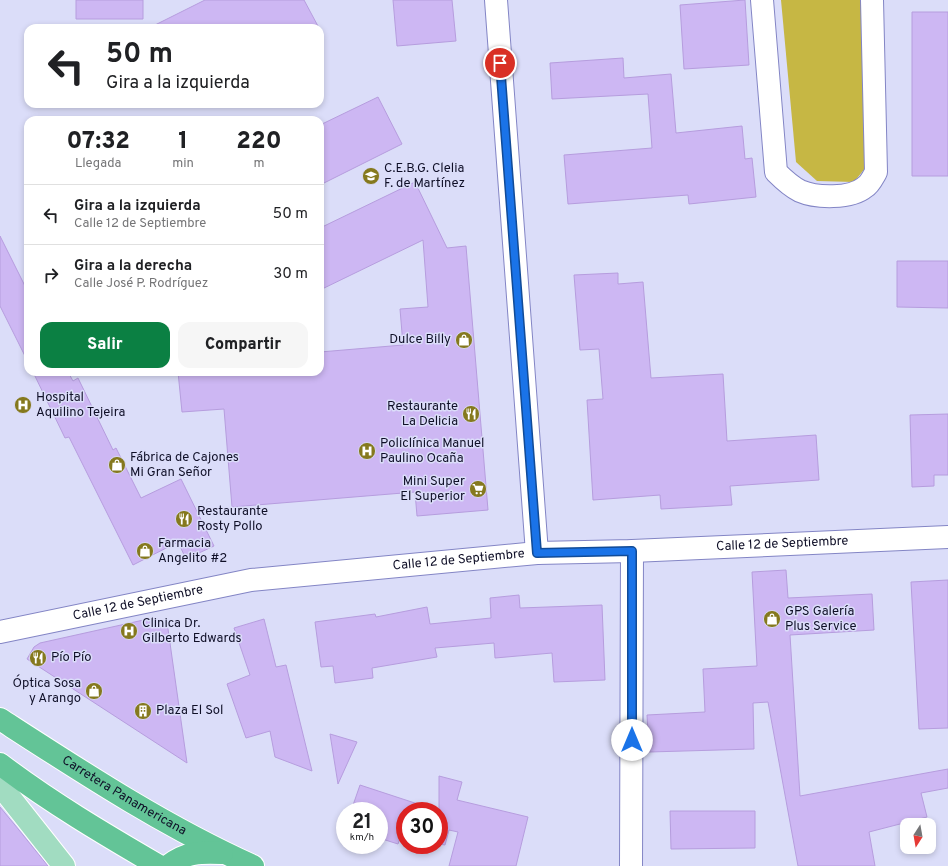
<!DOCTYPE html>
<html lang="es">
<meta charset="utf-8">
<style>
:root{--surface:#fff;--page:#f6f6f6;--text:#202124;--muted:#757577;--line:#e0e0e0;--accent:#0b8043}
body{margin:0;font-family:Overpass,sans-serif;background:var(--page);color:var(--text);height:100vh;display:flex;flex-direction:column;font-size:15px;white-space:nowrap}
*{box-sizing:border-box;margin:0}
p{font-size:13px;color:var(--muted)}
.icon{flex:none;width:22px;height:22px;fill:none;stroke:currentColor;stroke-width:2;stroke-linecap:round;stroke-linejoin:round}
.map{position:relative;flex:1;overflow:hidden}
.side{position:absolute;left:24px;top:116px;width:300px;height:260px;display:flex;flex-direction:column;background:var(--surface);border-radius:12px;box-shadow:0 2px 6px #0003}
.side>*{flex:none}
.top-card{position:absolute;left:24px;top:24px;width:300px;height:84px;border-radius:12px;box-shadow:0 2px 6px #0003;background:#fff;color:var(--text);overflow:hidden}
.needle{width:26px;rotate:191deg}
.buttons{position:absolute;left:900px;top:818px;display:grid;gap:8px}
.buttons a{display:grid;place-items:center;width:36px;height:36px;border-radius:8px;background:var(--surface);box-shadow:0 2px 6px #0003;font-size:20px}
.speed{position:absolute;left:336px;top:802px;display:flex;gap:8px;font-size:20px;font-weight:700;text-align:center}
.speed>*{display:grid;place-content:center;width:52px;height:52px;border-radius:50%;background:var(--surface);box-shadow:0 2px 6px #0003;line-height:1}
.speed small{font-size:10px;font-weight:400}
.speed .limit{border:6px solid #d22;background:#fff;color:#111}
.pin{position:absolute;display:grid;place-items:center;width:34px;height:34px;color:#fff;margin:-17px;border:2px solid #fff;border-radius:50%;box-shadow:0 1px 4px #0007}
.me{position:absolute;width:44px;margin:-22px;rotate:0deg;stroke-linejoin:round;filter:drop-shadow(0 0 3px #0008)}
.turn{display:flex;align-items:center;gap:14px;height:84px;padding:0 16px;font-size:18px}
.turn .icon{width:52px;height:52px;stroke-width:2.5}
.turn b{display:block;font-size:28px;line-height:34px}
.eta{display:flex;justify-content:space-evenly;align-items:center;height:68px;text-align:center}
.eta b{font-size:24px;font-weight:800;line-height:28px}
.button{display:flex;gap:8px;margin-top:auto;padding:8px 16px}
.button a{flex:1;height:46px;border-radius:12px;background:var(--accent);color:#fff;font-size:16px;font-weight:800;line-height:46px;text-align:center}
.button a+a{background:var(--page);color:var(--text)}
ul{padding:0;list-style:none}
li{display:flex;align-items:center;gap:12px;height:60px;padding:0 16px;border-top:1px solid var(--line)}
li div{flex:1}
li b{display:block;font-size:15px}
li em{font-style:normal}
.map>svg:first-child{display:block}
.green{fill:#c6b744}
.building{fill:#cdb7f3;stroke:#b69dde}
.lines{fill:none;stroke-linecap:round;stroke-linejoin:round}
.minor-casing{stroke:#8385c5;stroke-width:24}
.major-casing{stroke:#fff;stroke-width:24}
.highway-casing{stroke:#fff;stroke-width:24}
.minor{stroke:#fff;stroke-width:22}
.major{stroke:#a1dcc1;stroke-width:22}
.highway{stroke:#63c497;stroke-width:22}
.route-casing{stroke:#114b97;stroke-width:10}
.route{stroke:#1a73e8;stroke-width:7}
.labels{text-anchor:middle;dominant-baseline:central;stroke-width:3;stroke-linejoin:round;paint-order:stroke}
.poi-label{font-size:13px;fill:#0f0f27;stroke:#dbddf9;text-anchor:start}
.street-label{font-size:13px;fill:#0f0f27;stroke:#dbddf9}
</style>
<div class="map">
<svg width="948" height="866" viewBox="0 0 948 866">
<rect width="100%" height="100%" fill="#dbddf9"/>
<path class="green" d="M781 0H863L866 167 854 182 817 181 796 162Z"/>
<path class="building" d="M76 0H143V19H76Z
M205 0H304L319 28H149Z
M393 0H452L456 41 397 46Z
M745 0 749 65 684 69 680 5Z
M912 12H948V176H912Z
M623 58 624 78 671 74 676 133 742 126 745 159 752 158 756 197 689 204 688 195 568 204 564 155 652 148 648 94 552 99 550 63Z
M378 97 402 144 320 185V125Z
M415 182 447 248 466 246 488 510 417 516 415 492 232 507 224 409 182 412 178 372H320V352L403 345 400 309 428 307 423 240 320 290V228Z
M0 236 28 292V362L0 306Z
M897 261H948V308L897 307Z
M618 273V284L643 282 651 378 723 374 727 441 816 435 819 480 730 486 732 505 661 509 660 495 593 500 587 400 603 399 599 349 580 350 574 275Z
M33 372H68L73 381 78 378 113 450 116 448 141 498 181 479 214 546 186 559 178 542 133 565 69 437 65 438Z
M948 414V475H934V486L912 487 910 415Z
M786 570 788 598 872 594 874 630 790 635 800 796 948 769V788L921 793 927 817 869 832 875 866H798L768 702 753 703 754 749 649 752 647 715 705 712 703 669 757 666 752 572Z
M948 580V728L919 729 911 582Z
M519 595 520 608 602 605 605 680 554 682 552 653 495 658 494 643 435 648 437 657 372 668 373 678 335 683 333 666 321 667 315 622 375 614 376 617 427 607 430 624 491 618 490 598Z
M148 619 160 622 166 625 168 629 187 763 27 659 34 647 40 643Z
M264 619 276 667 286 665 312 771 275 757 270 731 246 738 227 684 250 675 234 628Z
M330 734 357 742 338 784Z
M439 776 462 782 457 800 528 817 516 866H449L458 832 449 830 445 845 439 844Z
M360 785 427 807 426 811H405V823L398 844 379 838V811H351Z
M0 807 19 830 48 866H0Z
M670 811H755V848L671 849Z"/>
<g class="lines">
<g class="minor-casing">
<g id="minor">
<path d="M496 0 537 553"/>
<path d="M762 0 776 172C783 179 790 186 800 191 816 198 851 199 865 187 870 184 873 177 876 172L872 0"/>
<path id="s1" d="M0 632 251 580 537 553 632 551 948 537"/>
<path d="M631 866 632 551"/>
</g>
</g>
<g class="major-casing">
<path id="major" d="M0 785 64 866"/>
</g>
<g class="highway-casing">
<g id="highway">
<path id="s2" d="M0 719C82 772 164 826 253 866"/>
<path d="M0 764C50 802 104 834 159 866"/>
<path d="M168 866C186 852 200 852 222 853"/>
</g>
</g>
<use href="#minor" class="minor"/>
<use href="#major" class="major"/>
<use href="#highway" class="highway"/>
</g>
<g class="lines">
<g class="route-casing">
<path id="route" d="M500 63 537 553 632 551V740"/>
</g>
<use href="#route" class="route"/>
</g>
<defs>
<g id="school-disc" transform="scale(0.9)"><circle r="9.5" fill="#85791e" stroke="#dbddf9"/><path d="M0-5L7-2L0 1L-7-2ZM-4 1L0 2.5L4 1V4Q0 6-4 4Z" fill="#fff"/></g>
<g id="shop-disc" transform="scale(0.9)"><circle r="9.5" fill="#85791e" stroke="#dbddf9"/><path d="M-5-2.5h2.3a2.7 3.5 0 0 1 5.4 0H5L5.5 6h-11ZM-1.5-2.5h3a1.5 2.3 0 0 0-3 0Z" fill="#fff"/></g>
<g id="hospital-disc" transform="scale(0.9)"><circle r="9.5" fill="#85791e" stroke="#dbddf9"/><path d="M-5-5h3v3.5h4V-5h3V5h-3V1.5h-4V5h-3Z" fill="#fff"/></g>
<g id="restaurant-disc" transform="scale(0.9)"><circle r="9.5" fill="#85791e" stroke="#dbddf9"/><path d="M-5-6h1v4h1v-4h1v4h1v-4h1v5L-1.5 .5V6h-2V.5L-5-1ZM5-6V6H3V1.5H1.5Q1.5-4 5-6Z" fill="#fff"/></g>
<g id="supermarket-disc" transform="scale(0.9)"><circle r="9.5" fill="#85791e" stroke="#dbddf9"/><path d="M-6-5.5h2.5l.6 2H6L4.5 2H-2.5L-4.4-4H-6ZM-1.5 3.2a1.3 1.3 0 1 0 .1 0ZM3 3.2a1.3 1.3 0 1 0 .1 0Z" fill="#fff"/></g>
<g id="building-disc" transform="scale(0.9)"><circle r="9.5" fill="#85791e" stroke="#dbddf9"/><path d="M-4-6H4V6H1V3H-1V6H-4ZM-2.5-4.3h1.7v1.8h-1.7ZM.8-4.3h1.7v1.8H.8ZM-2.5-1h1.7V.8h-1.7ZM.8-1h1.7V.8H.8Z" fill="#fff"/></g>
</defs>
<g fill-rule="evenodd">
<use href="#school-disc" x="371" y="176"/>
<use href="#shop-disc" x="464" y="340"/>
<use href="#hospital-disc" x="23" y="405"/>
<use href="#restaurant-disc" x="471" y="414"/>
<use href="#hospital-disc" x="367" y="451"/>
<use href="#shop-disc" x="117" y="465"/>
<use href="#supermarket-disc" x="478" y="489"/>
<use href="#restaurant-disc" x="184" y="519"/>
<use href="#shop-disc" x="145" y="551"/>
<use href="#shop-disc" x="772" y="619"/>
<use href="#hospital-disc" x="129" y="631"/>
<use href="#restaurant-disc" x="38" y="658"/>
<use href="#shop-disc" x="94" y="691"/>
<use href="#building-disc" x="143" y="711"/>
</g>
<g class="labels">
<g class="poi-label">
<text x="384" y="169">C.E.B.G. Clelia<tspan x="384" dy="15">F. de Martínez</tspan></text>
<text x="451" y="340" text-anchor="end">Dulce Billy</text>
<text x="36" y="398">Hospital<tspan x="36" dy="15">Aquilino Tejeira</tspan></text>
<text x="458" y="407" text-anchor="end">Restaurante<tspan x="458" dy="15">La Delicia</tspan></text>
<text x="380" y="444">Policlínica Manuel<tspan x="380" dy="15">Paulino Ocaña</tspan></text>
<text x="130" y="458">Fábrica de Cajones<tspan x="130" dy="15">Mi Gran Señor</tspan></text>
<text x="465" y="482" text-anchor="end">Mini Super<tspan x="465" dy="15">El Superior</tspan></text>
<text x="197" y="512">Restaurante<tspan x="197" dy="15">Rosty Pollo</tspan></text>
<text x="158" y="544">Farmacia<tspan x="158" dy="15">Angelito #2</tspan></text>
<text x="785" y="612">GPS Galería<tspan x="785" dy="15">Plus Service</tspan></text>
<text x="142" y="624">Clinica Dr.<tspan x="142" dy="15">Gilberto Edwards</tspan></text>
<text x="51" y="658">Pío Pío</text>
<text x="81" y="684" text-anchor="end">Óptica Sosa<tspan x="81" dy="15">y Arango</tspan></text>
<text x="156" y="711">Plaza El Sol</text>
</g>
<g class="street-label">
<text stroke="none"><textPath href="#s1" startOffset="789">Calle 12 de Septiembre</textPath></text>
<text stroke="none"><textPath href="#s1" startOffset="465">Calle 12 de Septiembre</textPath></text>
<text stroke="none"><textPath href="#s1" startOffset="141">Calle 12 de Septiembre</textPath></text>
<text stroke="none"><textPath href="#s2" startOffset="146">Carretera Panamericana</textPath></text>
</g>
</g>
</svg>
<div class="buttons">
<a><svg class="needle" viewBox="-14 -14 28 28"><path d="M0-13l5 13h-10z" fill="#e53935"/><path d="M0 13l5-13h-10z" fill="#757577"/></svg></a>
</div>
<div class="speed"><div>21<small>km/h</small></div><div class="limit">30</div></div>
<div class="pin" style="left:500px;top:63px;background:#d93025"><svg class="icon" aria-label="arrive" viewBox="0 0 24 24"><path d="M6 21V4h12l-3 4 3 4H6"/></svg></div>
<svg class="me" style="left:632px;top:740px" viewBox="-20 -20 40 40"><circle r="19" fill="#fff"/><path d="M0-13L10 11 0 6-10 11z" fill="#1a73e8"/></svg>
<div class="top-card">
<div class="turn"><svg class="icon" aria-label="left" viewBox="0 0 24 24"><path d="M17 20v-9H6M10 6l-5 5 5 5"/></svg><div><b>50 m</b>Gira a la izquierda</div></div>
</div>
<section class="side">
<div class="eta">
<div><b>07:32</b><p>Llegada</p></div>
<div><b>1</b><p>min</p></div>
<div><b>220</b><p>m</p></div>
</div>
<ul>
<li><svg class="icon" aria-label="left" viewBox="0 0 24 24"><path d="M17 20v-9H6M10 6l-5 5 5 5"/></svg><div><b>Gira a la izquierda</b><p>Calle 12 de Septiembre</p></div><em>50 m</em></li>
<li><svg class="icon" aria-label="right" viewBox="0 0 24 24"><path d="M7 20v-9h11M14 6l5 5-5 5"/></svg><div><b>Gira a la derecha</b><p>Calle José P. Rodríguez</p></div><em>30 m</em></li>
</ul>
<div class="button"><a>Salir</a><a>Compartir</a></div>
</section>
</div>
